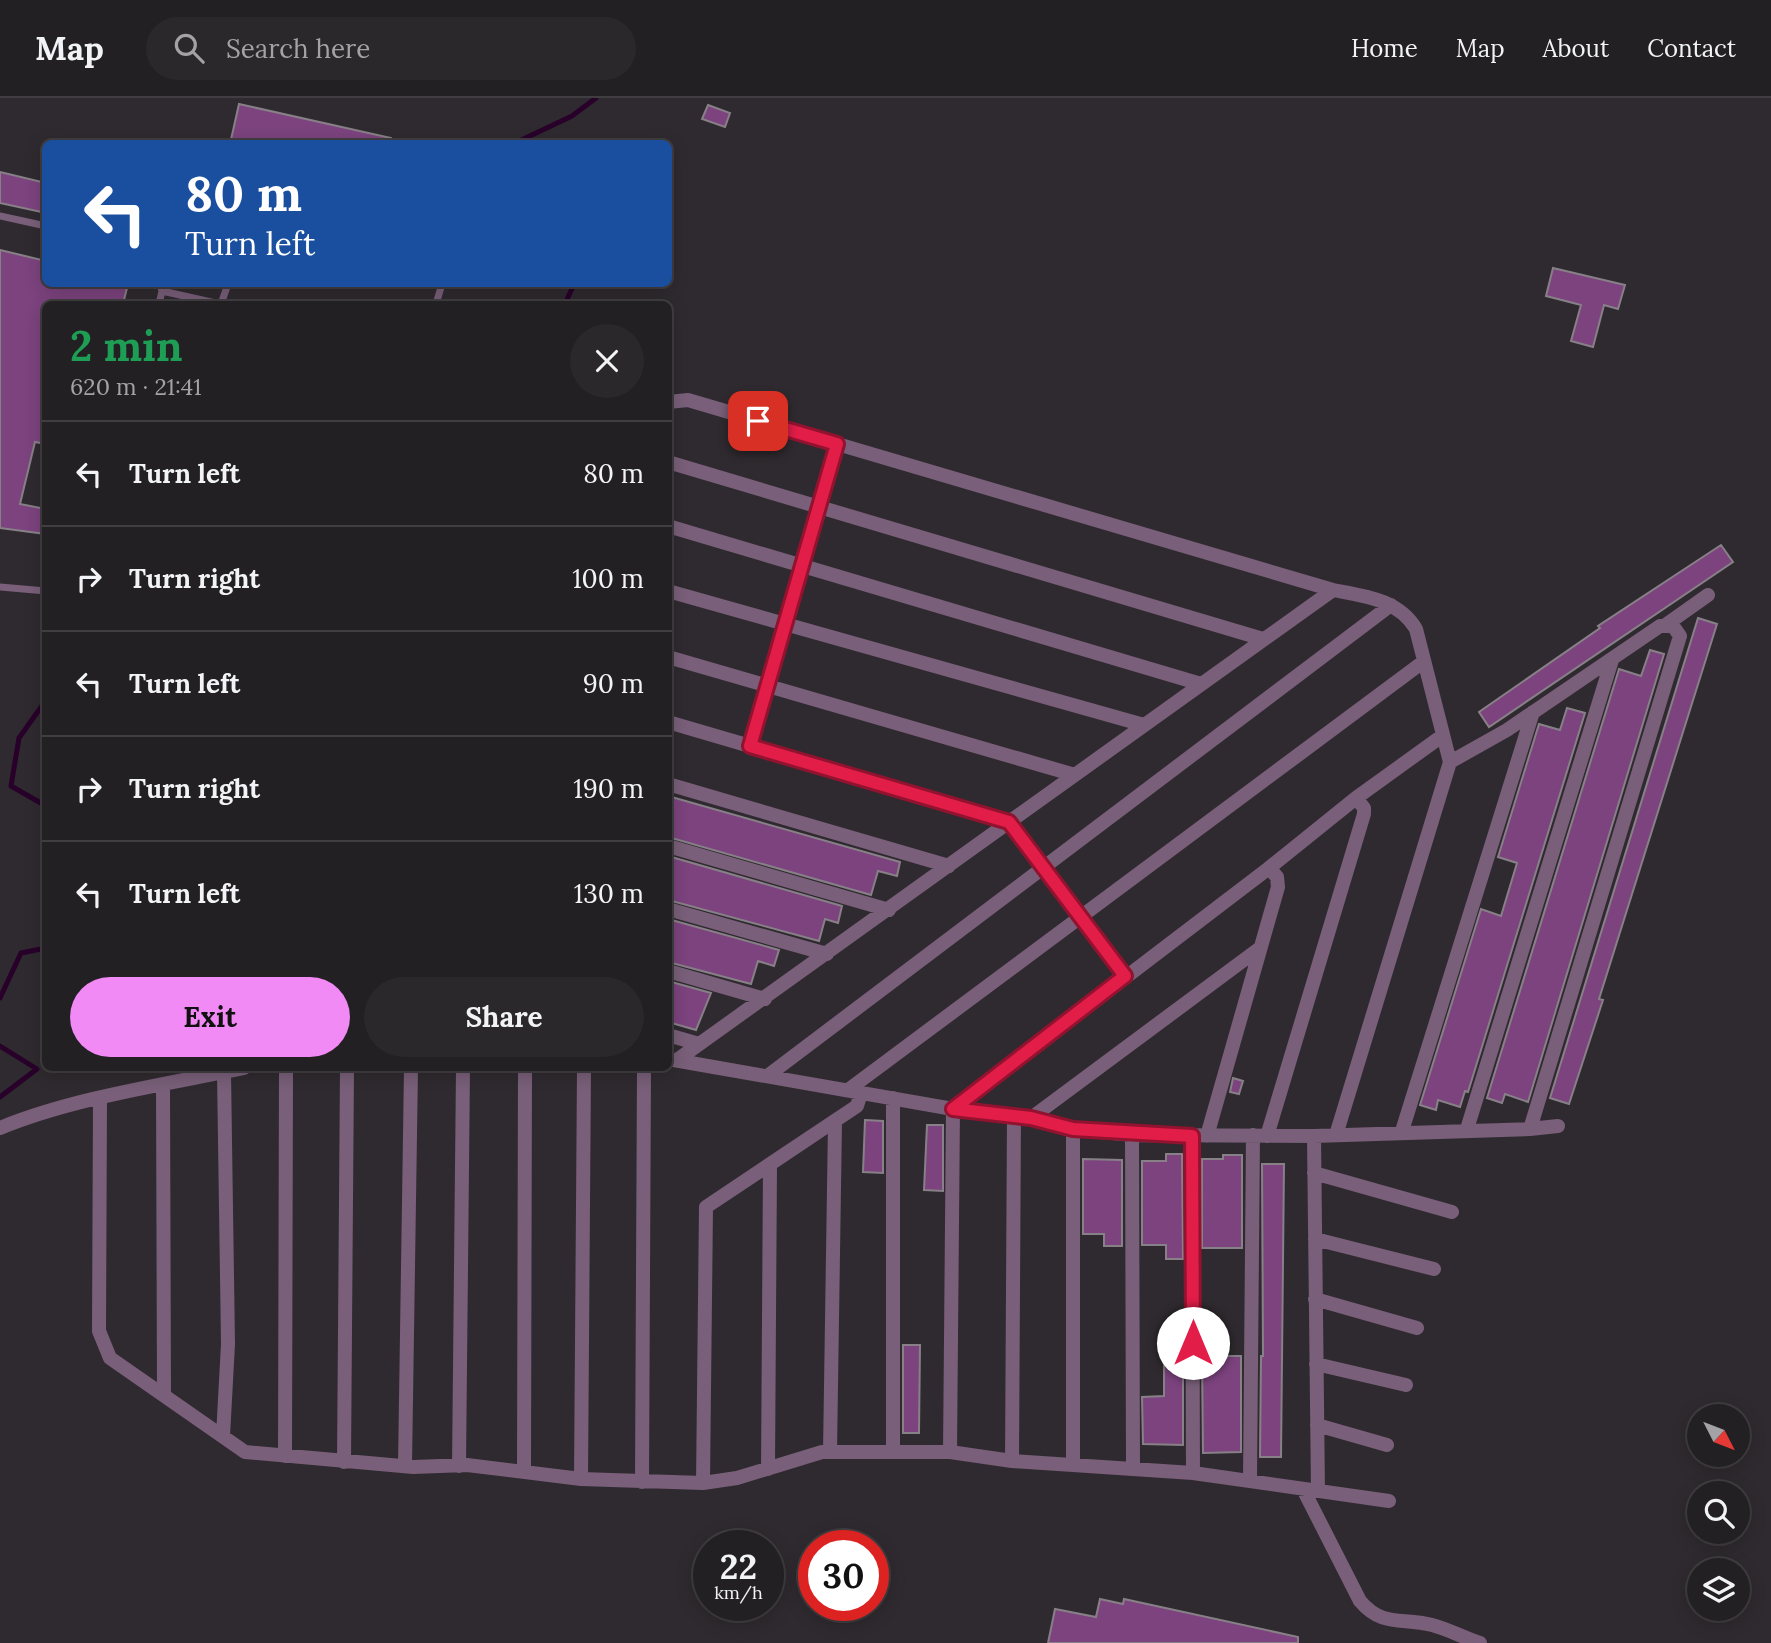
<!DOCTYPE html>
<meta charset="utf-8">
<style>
:root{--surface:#232023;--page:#2b282b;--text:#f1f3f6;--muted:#a3a3a6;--line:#403e41;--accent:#f18af4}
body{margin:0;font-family:Lora,serif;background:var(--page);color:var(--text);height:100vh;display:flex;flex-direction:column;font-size:26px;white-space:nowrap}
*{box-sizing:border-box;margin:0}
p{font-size:23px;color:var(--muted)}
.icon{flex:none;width:38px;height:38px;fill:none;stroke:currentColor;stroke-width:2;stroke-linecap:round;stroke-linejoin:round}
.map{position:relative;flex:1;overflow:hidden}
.sheet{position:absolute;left:42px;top:203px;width:630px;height:770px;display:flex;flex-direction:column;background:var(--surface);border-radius:10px;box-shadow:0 4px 18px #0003,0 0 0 2px var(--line)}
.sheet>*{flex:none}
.banner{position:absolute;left:42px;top:42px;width:630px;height:147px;border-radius:10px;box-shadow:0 4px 18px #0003,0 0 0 2px var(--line);background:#1a4fa0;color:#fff;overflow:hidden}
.needle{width:46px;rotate:132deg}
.buttons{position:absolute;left:1687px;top:1306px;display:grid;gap:14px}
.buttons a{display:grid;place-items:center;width:63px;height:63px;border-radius:50%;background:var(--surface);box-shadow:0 4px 18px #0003,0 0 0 2px var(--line);font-size:35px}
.speed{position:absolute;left:693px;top:1432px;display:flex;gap:14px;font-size:35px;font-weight:700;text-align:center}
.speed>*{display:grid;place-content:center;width:91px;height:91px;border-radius:50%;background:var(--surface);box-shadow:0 4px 18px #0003,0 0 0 2px var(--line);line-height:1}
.speed small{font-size:18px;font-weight:400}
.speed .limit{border:10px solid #d22;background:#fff;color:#111}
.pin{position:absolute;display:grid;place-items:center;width:60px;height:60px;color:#fff;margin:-30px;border-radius:14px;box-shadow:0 4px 10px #0006}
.me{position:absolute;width:77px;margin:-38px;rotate:0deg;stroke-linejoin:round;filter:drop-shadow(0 0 5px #0008)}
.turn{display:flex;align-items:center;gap:24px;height:147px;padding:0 28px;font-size:32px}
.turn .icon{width:91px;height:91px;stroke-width:2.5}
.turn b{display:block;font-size:49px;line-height:60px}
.round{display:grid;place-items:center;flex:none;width:74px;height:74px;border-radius:37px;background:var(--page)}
.summary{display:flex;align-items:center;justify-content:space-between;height:119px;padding:0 28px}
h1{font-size:42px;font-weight:800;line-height:52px;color:#1e9e55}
.button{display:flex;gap:14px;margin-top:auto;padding:14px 28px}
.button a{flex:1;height:80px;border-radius:42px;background:var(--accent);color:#111;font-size:28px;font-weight:800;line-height:80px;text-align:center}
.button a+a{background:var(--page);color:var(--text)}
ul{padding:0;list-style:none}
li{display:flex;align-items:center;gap:21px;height:105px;padding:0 28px;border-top:2px solid var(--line)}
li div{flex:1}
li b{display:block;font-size:26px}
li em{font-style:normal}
header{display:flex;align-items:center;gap:42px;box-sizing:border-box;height:98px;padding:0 35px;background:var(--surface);border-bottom:2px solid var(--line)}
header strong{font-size:33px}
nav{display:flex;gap:38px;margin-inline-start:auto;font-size:24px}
.search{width:490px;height:63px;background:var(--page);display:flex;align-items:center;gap:18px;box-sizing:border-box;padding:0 24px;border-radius:38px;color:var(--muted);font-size:26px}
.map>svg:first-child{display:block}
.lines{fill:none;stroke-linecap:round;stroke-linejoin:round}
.stream{stroke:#28002a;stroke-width:5}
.building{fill:#7c437e;stroke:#878187;stroke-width:2}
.service{stroke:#795f79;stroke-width:7}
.minor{stroke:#795f79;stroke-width:14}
.route-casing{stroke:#92132f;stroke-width:18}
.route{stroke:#e11d48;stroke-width:12}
</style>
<header>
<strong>Map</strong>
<div class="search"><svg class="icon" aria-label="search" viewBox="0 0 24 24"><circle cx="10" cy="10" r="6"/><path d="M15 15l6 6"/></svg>Search here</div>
<nav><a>Home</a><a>Map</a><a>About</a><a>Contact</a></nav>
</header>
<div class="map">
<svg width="1771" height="1545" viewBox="0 0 1771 1545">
<rect width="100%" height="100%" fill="#2f2a2f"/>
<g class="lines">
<path class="stream" d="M513 46 572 18 596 0
M565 206 574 186
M46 602 19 640 11 688 46 708
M0 900 21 855 46 850
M0 948 37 971 0 999"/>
</g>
<path class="building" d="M239 6 391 40V46H230Z
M708 7 730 15 725 29 702 21Z
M0 74 46 85V115L0 105Z
M0 152 46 163V186H128L123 206H46V346L35 344 20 406 46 411V436L0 430Z
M1553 170 1625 187 1618 211 1604 207 1593 249 1571 243 1581 207 1546 198Z
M1721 447 1733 464 1489 629 1479 614 1600 530 1598 528Z
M1698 520 1717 526 1599 901 1603 902 1569 1006 1550 1000Z
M1650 552 1664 556 1528 1004 1505 996 1502 1005 1487 1000 1619 571 1641 578Z
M1567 610 1585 615 1468 994 1465 993 1460 1009 1438 1002 1436 1012 1420 1007 1481 811 1501 818 1517 765 1498 759 1539 626 1560 632Z
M668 698 900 764 897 778 878 773 871 797 668 739Z
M668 758 842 808 838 825 825 821 819 843 668 802Z
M668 821 779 852 774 868 758 863 751 886 668 864Z
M668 883 711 895 696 932 668 924Z
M1233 980 1243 983 1239 996 1230 994Z
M865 1022 883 1023V1075L863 1074Z
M927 1027H943V1093L924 1092Z
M1166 1056H1182L1183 1161H1166V1147H1142V1063H1166Z
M1223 1057H1242V1150H1202V1061H1223Z
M1083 1061 1122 1062V1148H1104V1136H1083Z
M1262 1066H1284L1281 1359H1260L1261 1258H1263Z
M903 1247H920L919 1335H903Z
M1224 1258H1241V1354L1203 1355 1202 1261Z
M1164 1268H1183V1347L1143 1346 1142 1299 1164 1298Z
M1100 1501 1123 1506 1124 1501 1298 1539V1545H1048L1055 1511 1096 1519Z"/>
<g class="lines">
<path class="service" d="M0 118 46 128
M162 193 220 206
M159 206 162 193 160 186
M221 206 228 186
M436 206 442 186
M0 489 46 493"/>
<path class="minor" d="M668 304 688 302 1333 492C1364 498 1398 501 1416 531L1450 664 1507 632 1660 528H1673L1680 538 1530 1031 1314 1038 1132 1037 1073 1031 1031 1020 953 1011 668 961
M668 364 1263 541
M668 428 1201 586
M668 493 1144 627
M1667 526 1708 497
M668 559 1075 677
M668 624 1009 724 1125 878
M750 648 837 346
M668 686 949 768
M1356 700 1442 638
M668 748 889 812
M668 811 827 856
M668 873 765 901
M668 937 699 946
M677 962 1333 492
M770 976 1391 507
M163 987 164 1297
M848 992 1423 564
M893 1000V1354
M100 1002 99 1233 110 1260 245 1354 413 1369 467 1367 581 1381 703 1385 737 1380 822 1354H950L1012 1363 1193 1375 1389 1403
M1031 1020 1260 850
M0 1030C72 1000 167 986 244 970
M1073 1031V1367
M1467 1031 1612 562
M1530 1031 1558 1028
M1402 1033 1533 614
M1132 1037 1133 1369
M1336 1037 1450 664
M1192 1038 1193 1375
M1267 1038 1364 716V710L1356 700 1269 770
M1314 1038 1318 1393
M1314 1075 1452 1114
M1315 1141 1434 1171
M1315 1201 1417 1230
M1316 1266 1406 1287
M1317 1327 1387 1347
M223 1338 228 1246 224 974
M830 1354 835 1024
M950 1354 953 1011 1269 770 1277 779 1278 789 1207 1038
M285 1358 286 970
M1012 1363 1014 1018
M344 1364 347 970
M405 1368 411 970
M459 1368 463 970
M768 1371 770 1068
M524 1373 525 970
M581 1381 584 970
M1250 1382 1253 1037
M642 1384 644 970
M703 1385 706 1109 857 1008 861 995
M1303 1391 1360 1503C1383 1530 1402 1519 1432 1527 1448 1531 1464 1540 1480 1545"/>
</g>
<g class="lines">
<g class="route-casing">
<path id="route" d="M758 323 837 346 750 648 1009 724 1125 878 953 1011 1031 1020 1073 1031 1192 1038 1193 1245"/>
</g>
<use href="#route" class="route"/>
</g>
</svg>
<div class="buttons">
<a><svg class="needle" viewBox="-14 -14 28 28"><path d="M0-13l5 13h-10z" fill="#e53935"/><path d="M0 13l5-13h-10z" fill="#a3a3a6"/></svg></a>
<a><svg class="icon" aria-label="search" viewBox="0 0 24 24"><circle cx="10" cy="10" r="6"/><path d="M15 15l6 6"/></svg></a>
<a><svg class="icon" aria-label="layers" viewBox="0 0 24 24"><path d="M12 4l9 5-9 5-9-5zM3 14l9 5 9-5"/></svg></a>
</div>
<div class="speed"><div>22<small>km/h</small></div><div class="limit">30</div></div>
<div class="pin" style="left:758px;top:323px;background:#d93025"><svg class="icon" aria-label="arrive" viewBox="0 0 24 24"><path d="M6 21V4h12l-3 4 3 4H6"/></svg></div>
<svg class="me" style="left:1193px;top:1245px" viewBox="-20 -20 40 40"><circle r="19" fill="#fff"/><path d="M0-13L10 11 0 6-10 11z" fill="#e11d48"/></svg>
<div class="banner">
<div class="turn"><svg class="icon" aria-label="left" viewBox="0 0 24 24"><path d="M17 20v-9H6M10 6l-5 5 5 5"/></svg><div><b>80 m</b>Turn left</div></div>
</div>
<section class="sheet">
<div class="summary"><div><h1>2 min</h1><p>620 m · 21:41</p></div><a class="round"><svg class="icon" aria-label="close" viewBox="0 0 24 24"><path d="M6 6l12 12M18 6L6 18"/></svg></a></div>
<ul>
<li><svg class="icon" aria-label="left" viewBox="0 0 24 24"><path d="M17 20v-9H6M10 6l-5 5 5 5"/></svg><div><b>Turn left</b></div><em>80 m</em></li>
<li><svg class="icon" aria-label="right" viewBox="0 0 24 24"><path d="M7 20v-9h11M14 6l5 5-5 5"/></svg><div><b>Turn right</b></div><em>100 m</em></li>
<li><svg class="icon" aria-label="left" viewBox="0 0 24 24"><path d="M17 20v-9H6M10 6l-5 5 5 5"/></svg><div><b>Turn left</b></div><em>90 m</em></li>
<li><svg class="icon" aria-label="right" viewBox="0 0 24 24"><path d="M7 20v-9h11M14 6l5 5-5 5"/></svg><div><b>Turn right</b></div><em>190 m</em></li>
<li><svg class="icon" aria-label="left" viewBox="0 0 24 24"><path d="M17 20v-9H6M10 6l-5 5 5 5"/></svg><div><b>Turn left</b></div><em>130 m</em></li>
</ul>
<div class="button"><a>Exit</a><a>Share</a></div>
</section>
</div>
